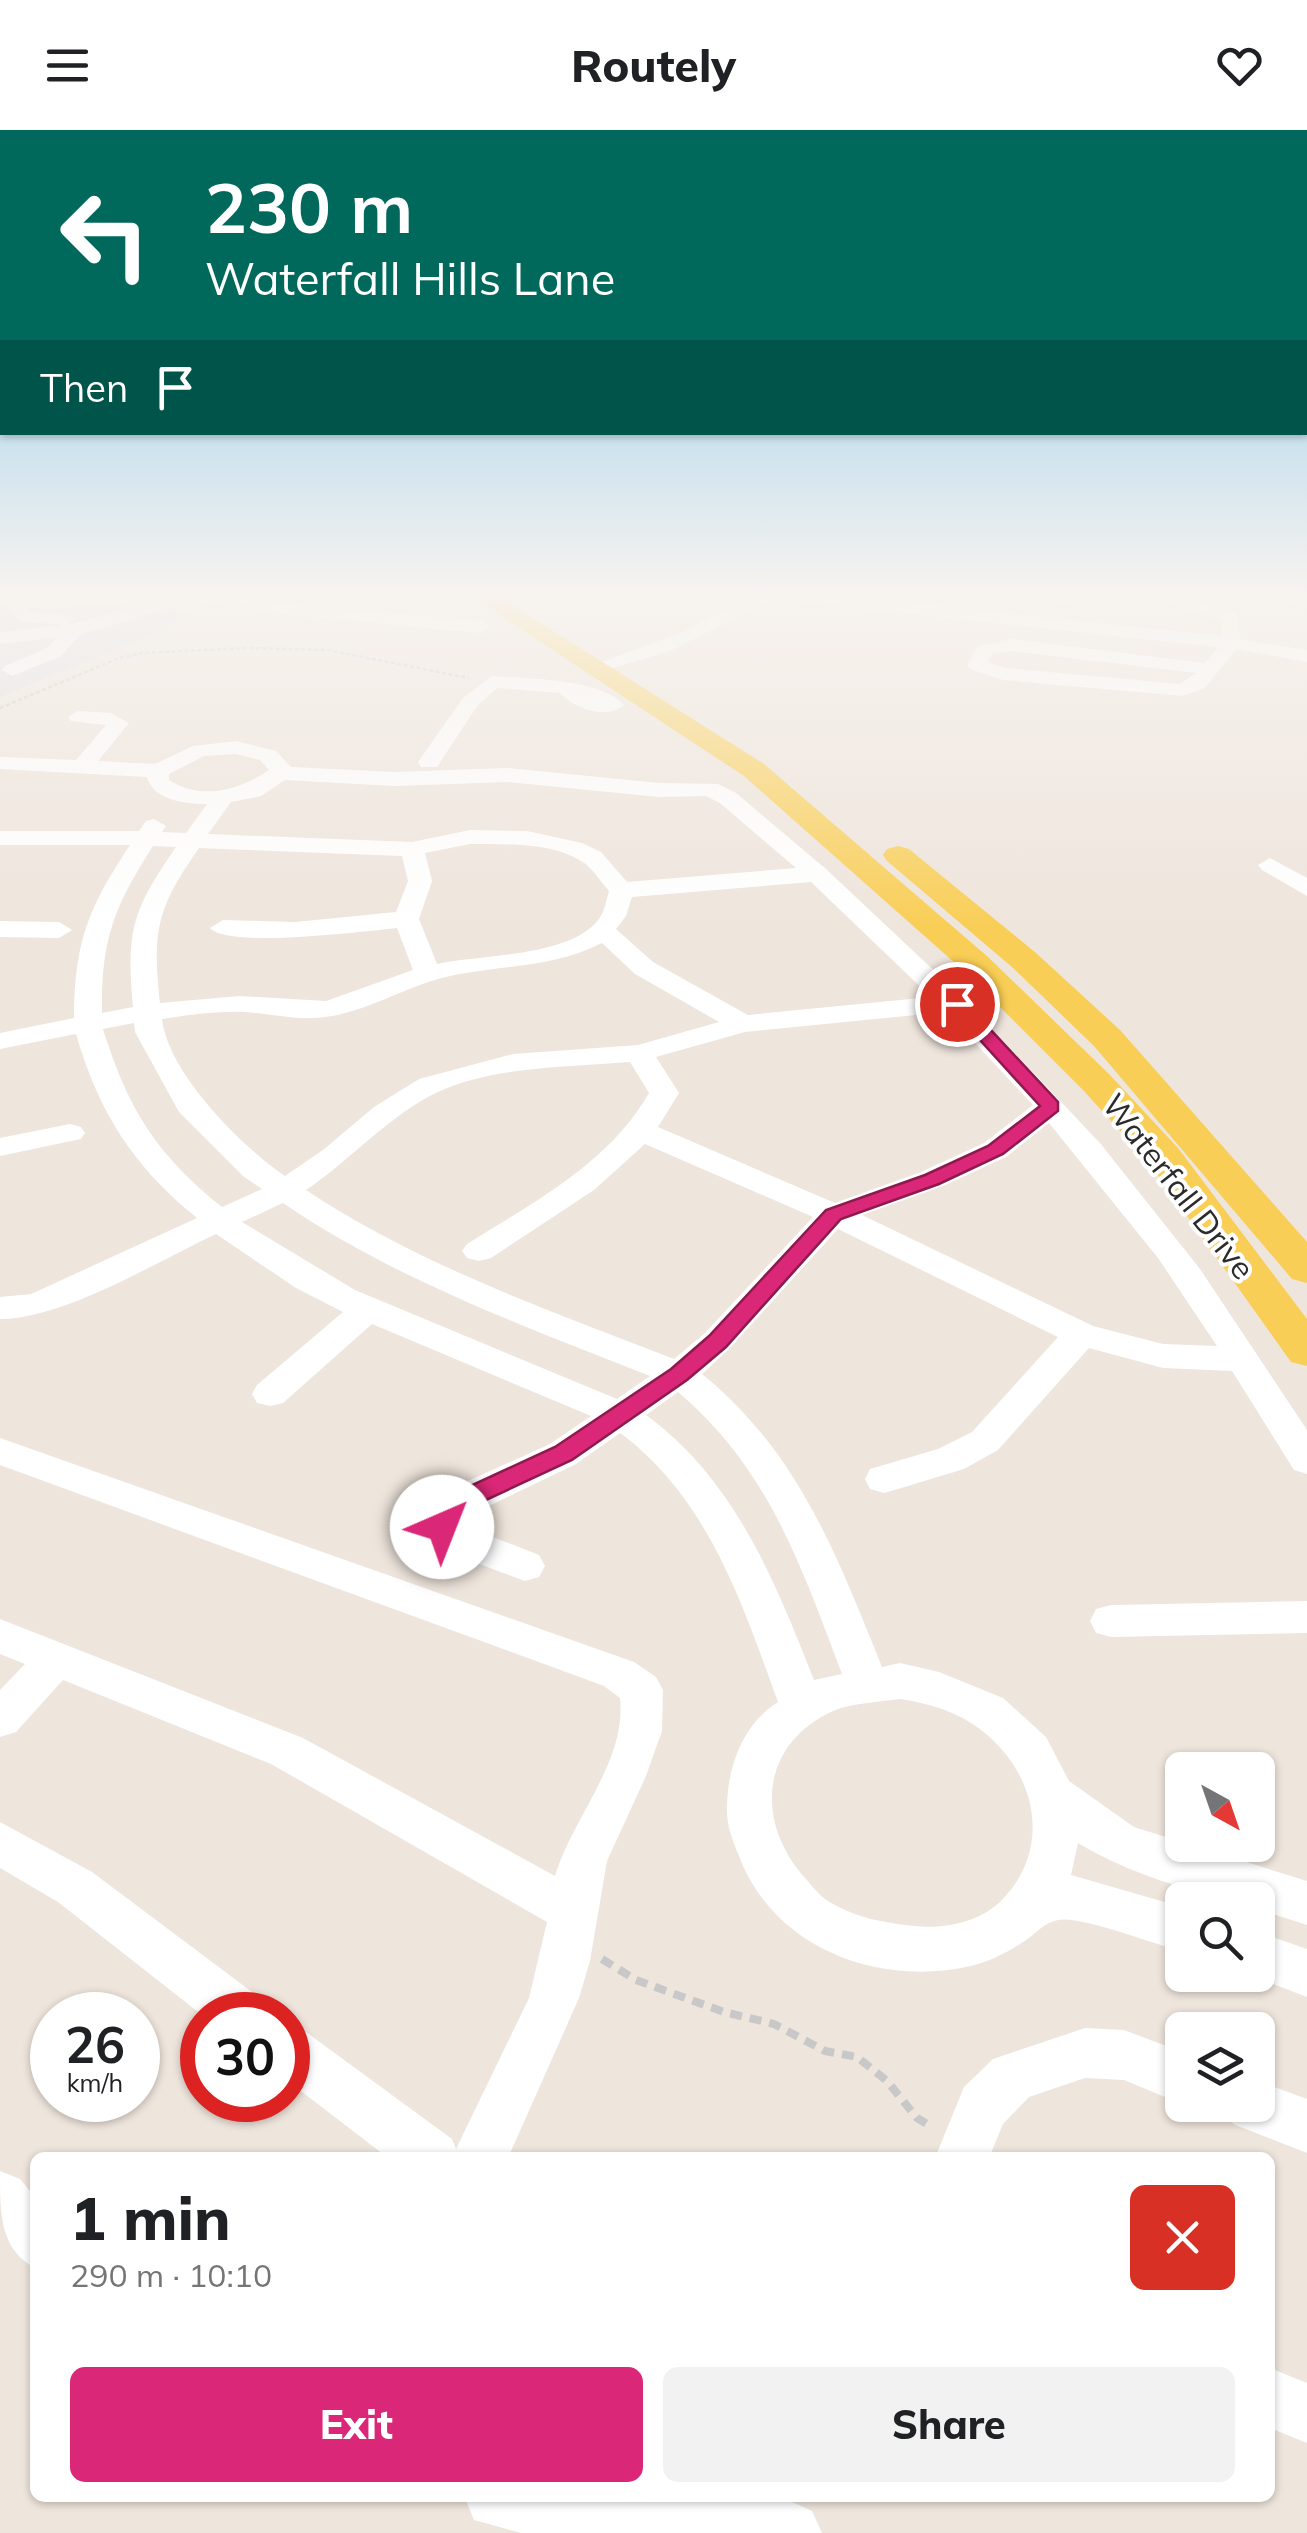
<!DOCTYPE html>
<meta charset="utf-8">
<style>
:root{--surface:#fff;--page:#f2f2f2;--text:#202124;--muted:#757577;--accent:#db2777}
body{margin:0;font-family:Mulish,sans-serif;background:var(--page);color:var(--text);height:100vh;display:flex;flex-direction:column;font-size:38px;white-space:nowrap}
*{box-sizing:border-box;margin:0}
p{font-size:32px;color:var(--muted)}
.icon{flex:none;width:55px;height:55px;fill:none;stroke:currentColor;stroke-width:2;stroke-linecap:round;stroke-linejoin:round}
.map{position:relative;flex:1;overflow:hidden}
.drawer{position:absolute;left:30px;top:2022px;width:1245px;height:350px;display:flex;flex-direction:column;background:var(--surface);border-radius:15px;box-shadow:0 2px 8px #0004}
.drawer>*{flex:none}
.hud{position:absolute;left:0px;top:0px;width:1308px;height:305px;box-shadow:0 2px 8px #0004;background:#00695c;color:#fff;overflow:hidden}
.needle{width:65px;rotate:140deg}
.fabs{position:absolute;left:1165px;top:1622px;display:grid;gap:20px}
.fabs a{display:grid;place-items:center;width:110px;height:110px;border-radius:15px;background:var(--surface);box-shadow:0 2px 8px #0004;font-size:50px}
.speed{position:absolute;left:30px;top:1862px;display:flex;gap:20px;font-size:50px;font-weight:700;text-align:center}
.speed>*{display:grid;place-content:center;width:130px;height:130px;border-radius:50%;background:var(--surface);box-shadow:0 2px 8px #0004;line-height:1}
.speed small{font-size:25px;font-weight:400}
.speed .limit{border:15px solid #d22;background:#fff;color:#111}
.pin{position:absolute;display:grid;place-items:center;width:85px;height:85px;color:#fff;margin:-42px;border:5px solid #fff;border-radius:50%;box-shadow:0 2px 10px #0007}
.me{position:absolute;width:110px;margin:-55px;rotate:44deg;stroke-linejoin:round;filter:drop-shadow(0 0 8px #0008)}
.turn{display:flex;align-items:center;gap:35px;height:210px;padding:0 40px;font-size:45px}
.turn .icon{width:130px;height:130px;stroke-width:2.5}
.turn b{display:block;font-size:70px;line-height:85px}
.then{display:flex;align-items:center;height:95px;padding:0 40px;background:#0003;gap:20px;font-size:38px}
.round{display:grid;place-items:center;flex:none;width:105px;height:105px;border-radius:15px;background:var(--page)}
.summary{display:flex;align-items:center;justify-content:space-between;height:170px;padding:0 40px}
h1{font-size:60px;font-weight:800;line-height:75px}
.primary-button{display:flex;gap:20px;margin-top:auto;padding:20px 40px}
.primary-button a{flex:1;height:115px;border-radius:15px;background:var(--accent);color:#fff;font-size:40px;font-weight:800;line-height:115px;text-align:center}
.primary-button a+a{background:var(--page);color:var(--text)}
header{display:flex;justify-content:space-between;align-items:center;height:130px;padding:0 40px;background:var(--surface);font-size:45px;font-weight:800}
.map>svg:first-child{display:block}
.industrial{fill:#dfdde6}
.lines{fill:none;stroke-linecap:round;stroke-linejoin:round}
.path-far1{stroke:#c8c8c8;stroke-width:2.5;stroke-dasharray:4 2.5;stroke-linecap:butt}
.path{stroke:#c8c8c8;stroke-width:8;stroke-dasharray:12 8;stroke-linecap:butt}
.minor{fill:#fff;fill-rule:evenodd}
.major{fill:#f9ce56;fill-rule:evenodd}
.route{fill:#db2777;stroke:#8e194d;stroke-width:2.5}
.labels{text-anchor:middle;dominant-baseline:central;stroke-width:8;stroke-linejoin:round;paint-order:stroke}
.far-street-label{font-size:32px;fill:#2b2b2b;stroke:#fff}
</style>
<header><svg class="icon" aria-label="menu" viewBox="0 0 24 24"><path d="M4 6h16M4 12h16M4 18h16"/></svg>Routely<svg class="icon" aria-label="heart" viewBox="0 0 24 24"><path d="M12 20l-8-8c-3-5 5-10 8-4 3-6 11-1 8 4z"/></svg></header>
<div class="map">
<svg width="1307" height="2403" viewBox="0 0 1307 2403">
<rect width="100%" height="100%" fill="#eee5dc"/>
<path class="industrial" d="M0 462 27 468 195 486 0 567Z"/>
<g class="lines">
<path class="path-far1" d="M0 578 119 528 143 523 249 518 328 520 469 548"/>
<path class="path" d="M602 1829 636 1850 724 1882 774 1894 825 1921 857 1927 887 1951 917 1988 932 1997"/>
<path class="minor" d="M0 461 21 467 31 482 71 486 74 490 67 495 137 477 45 466 36 461H130L129 465 185 469 220 461H257L252 465 274 473 481 491 490 497 481 503 272 483 231 470 185 479 169 478 80 505 61 526 12 546 2 540 5 536 47 518 57 507 0 514V502L64 495 19 491 8 475 0 472Z
M372 461H432L438 467 429 472 379 469 373 468Z
M741 461H803L1222 506V490L1136 461H1165L1237 483 1240 509 1307 520V532L1236 519 1205 558 1182 566 1003 550 970 539 967 535 978 516 1012 509 1205 533 1218 517 774 469 672 520 598 543 588 537 680 503 752 466ZM1012 521 1196 543 1180 554 1006 538 988 532 992 524Z
M1066 461H1091L1070 473H1058V465Z
M1253 461H1284L1307 468V478Z
M492 546C527 549 599 548 624 575 605 590 575 579 560 563L497 558 477 576 437 637H421L418 632 463 568Z
M78 581 111 583 129 593 98 631 155 634 193 616 236 611 276 621 291 637 394 642 507 638 659 653 718 654 736 663 826 739 960 865 967 867 969 875 1100 1013 1200 1139 1307 1300V1344L1294 1340 1232 1241 1163 1238 1089 1218 998 1320 964 1339 898 1359 884 1363 870 1359 865 1349 870 1339 938 1319 972 1302 1058 1207 838 1099 729 1219 702 1244C798 1322 837 1425 882 1537L900 1533 939 1542 1003 1568 1046 1607 1069 1651 1134 1697 1307 1751V1795L1258 1779V1770C1204 1770 1124 1741 1078 1713L1071 1745 1182 1777V1821C1155 1815 1081 1785 1058 1790 1043 1793 1037 1803 1026 1810 1010 1821 991 1831 971 1836 879 1857 774 1819 739 1726 732 1709 726 1694 727 1675 728 1635 743 1594 778 1572 742 1473 709 1371 623 1305L620 1303 576 1334 462 1389 465 1396 539 1425 545 1436 539 1447 525 1451 437 1418 422 1397V1387L437 1365 550 1314 591 1286 372 1194 283 1273 270 1276 257 1273 252 1264 257 1255 343 1182 296 1158 216 1104C156 1132 64 1189 0 1189V1167L31 1164 197 1088C133 1036 99 983 76 904L0 919V903L74 888C75 810 88 779 130 715H0V701H139L146 691 154 689 166 696 162 702 186 703 207 674C185 674 153 670 147 647L0 639V627L76 630 106 595 71 591 68 587ZM236 624 260 630 269 640C240 660 201 671 169 650V644L204 626ZM285 650 394 656 507 652 659 667 706 666 720 673 796 738 627 752 601 722 582 713 527 701 470 700 412 712 208 704 231 672 261 666ZM470 714C505 715 550 711 581 731 592 737 600 751 609 761 607 768 605 778 602 784 578 828 480 824 437 834L419 789 432 751 425 723ZM153 716 176 717C132 781 126 800 133 877L102 883C101 809 114 777 153 716ZM199 718 402 726 408 751 396 782 295 792 223 790 210 798C229 819 365 801 397 798L413 840 326 871 239 866 160 873C152 800 157 778 199 718ZM811 752 931 867 748 885 653 832 616 799 626 786 632 767ZM602 813 635 844 719 892 638 915 513 924 419 949 374 977 323 1020 285 1046C241 1016 168 943 162 889 189 885 218 881 246 882 269 884 291 889 314 888 359 886 396 861 438 849 493 834 550 840 602 813ZM946 882 1033 975 984 1013 921 1042 835 1073 658 997 679 963 656 927 745 902ZM134 893 135 902 179 982 243 1046 262 1059 222 1077C156 1024 128 979 103 899ZM630 932 649 963C609 1033 534 1072 467 1114L462 1121 467 1128 479 1131 491 1128 594 1060 645 1014 813 1087 705 1203 674 1229C548 1180 419 1135 306 1060 351 1030 389 985 438 962 493 936 571 937 630 932ZM1049 993 1158 1128 1217 1216 1163 1214 1093 1196 862 1085 943 1056 1006 1027ZM283 1073C396 1150 524 1196 650 1246L617 1269 355 1160 242 1092ZM678 1262C769 1339 801 1436 842 1544L814 1550C775 1451 735 1350 646 1285ZM900 1569C925 1573 949 1579 971 1593 1035 1634 1057 1717 999 1773 977 1793 942 1799 914 1796 881 1792 856 1788 828 1771 819 1765 813 1757 806 1749 755 1693 759 1615 833 1581 852 1573 879 1572 900 1569Z
M1270 728 1307 748V766L1262 740 1258 735Z
M0 791 59 792 72 800 59 808 0 807Z
M70 994 81 997 85 1003 81 1009 0 1026V1008Z
M0 1308 634 1532 656 1547 663 1560 662 1601 646 1646 607 1731 590 1831 579 1868 508 2028H388L288 1951V1895L306 1902 452 2009 456 2019 529 1868 547 1792 271 1634 63 1550 16 1602 0 1607V1560L25 1534 0 1524V1489L303 1608 555 1746C572 1688 627 1631 620 1568L604 1556 0 1335Z
M1307 1471V1503L1111 1507 1096 1503 1090 1491 1096 1479 1111 1475Z
M0 1692 92 1742 260 1868 268 1885H202L58 1772 0 1738Z
M1258 1802 1307 1819V1867L1250 1845H1258Z
M1085 1898 1124 1900 1182 1922V1974L1124 1950 1085 1948 1029 1967 1003 1994 989 2028H935L964 1957 993 1929Z
M1258 1951 1307 1969V2023L1233 1994 1225 1975H1258Z
M0 2041 20 2049 35 2067V2138C0 2119 0 2085 0 2041Z
M1270 2238 1307 2253V2313L1270 2298Z
M465 2368H737L790 2371 812 2381 822 2403H521L474 2390Z"/>
<path class="major" d="M463 461H490L764 634 988 827 1109 944 1178 1018 1307 1189V1236L1291 1232 1150 1034 1083 960 964 841 744 646Z
M898 716 909 719 1036 823 1120 900 1307 1112V1153L1292 1149 1094 916 1012 837 887 731 883 725 887 719Z"/>
</g>
<linearGradient id="sky" x2="0" y2="1"><stop stop-color="#75c1ee"/><stop offset="0.58" stop-color="#f7f3ef"/><stop offset="1" stop-color="#f7f3ef" stop-opacity="0"/></linearGradient>
<rect width="1307" height="798" fill="url(#sky)"/>
<path class="route" d="M957 868 963 870 1058 972V981L1003 1024 939 1054 841 1089 726 1217 687 1250 572 1330 460 1382 451 1404H433L429 1387 442 1369 555 1317 671 1239 709 1206 826 1080 925 1045 988 1016 1040 976 950 877 948 874Z"/>
<g class="labels">
<g class="far-street-label">
<text transform="translate(1179 1056) rotate(52)">Waterfall Drive</text>
</g>
</g>
</svg>
<div class="fabs">
<a><svg class="needle" viewBox="-14 -14 28 28"><path d="M0-13l5 13h-10z" fill="#e53935"/><path d="M0 13l5-13h-10z" fill="#757577"/></svg></a>
<a><svg class="icon" aria-label="search" viewBox="0 0 24 24"><circle cx="10" cy="10" r="6"/><path d="M15 15l6 6"/></svg></a>
<a><svg class="icon" aria-label="layers" viewBox="0 0 24 24"><path d="M12 4l9 5-9 5-9-5zM3 14l9 5 9-5"/></svg></a>
</div>
<div class="speed"><div>26<small>km/h</small></div><div class="limit">30</div></div>
<div class="pin" style="left:957px;top:874px;background:#d93025"><svg class="icon" aria-label="arrive" viewBox="0 0 24 24"><path d="M6 21V4h12l-3 4 3 4H6"/></svg></div>
<svg class="me" style="left:442px;top:1397px" viewBox="-20 -20 40 40"><circle r="19" fill="#fff"/><path d="M0-13L10 11 0 6-10 11z" fill="#db2777"/></svg>
<div class="hud">
<div class="turn"><svg class="icon" aria-label="left" viewBox="0 0 24 24"><path d="M17 20v-9H6M10 6l-5 5 5 5"/></svg><div><b>230 m</b>Waterfall Hills Lane</div></div>
<div class="then">Then<svg class="icon" aria-label="arrive" viewBox="0 0 24 24"><path d="M6 21V4h12l-3 4 3 4H6"/></svg></div>
</div>
<section class="drawer">
<div class="summary"><div><h1>1 min</h1><p>290 m · 10:10</p></div><a class="round" style="background:#d93025;color:#fff"><svg class="icon" aria-label="close" viewBox="0 0 24 24"><path d="M6 6l12 12M18 6L6 18"/></svg></a></div>
<div class="primary-button"><a>Exit</a><a>Share</a></div>
</section>
</div>
